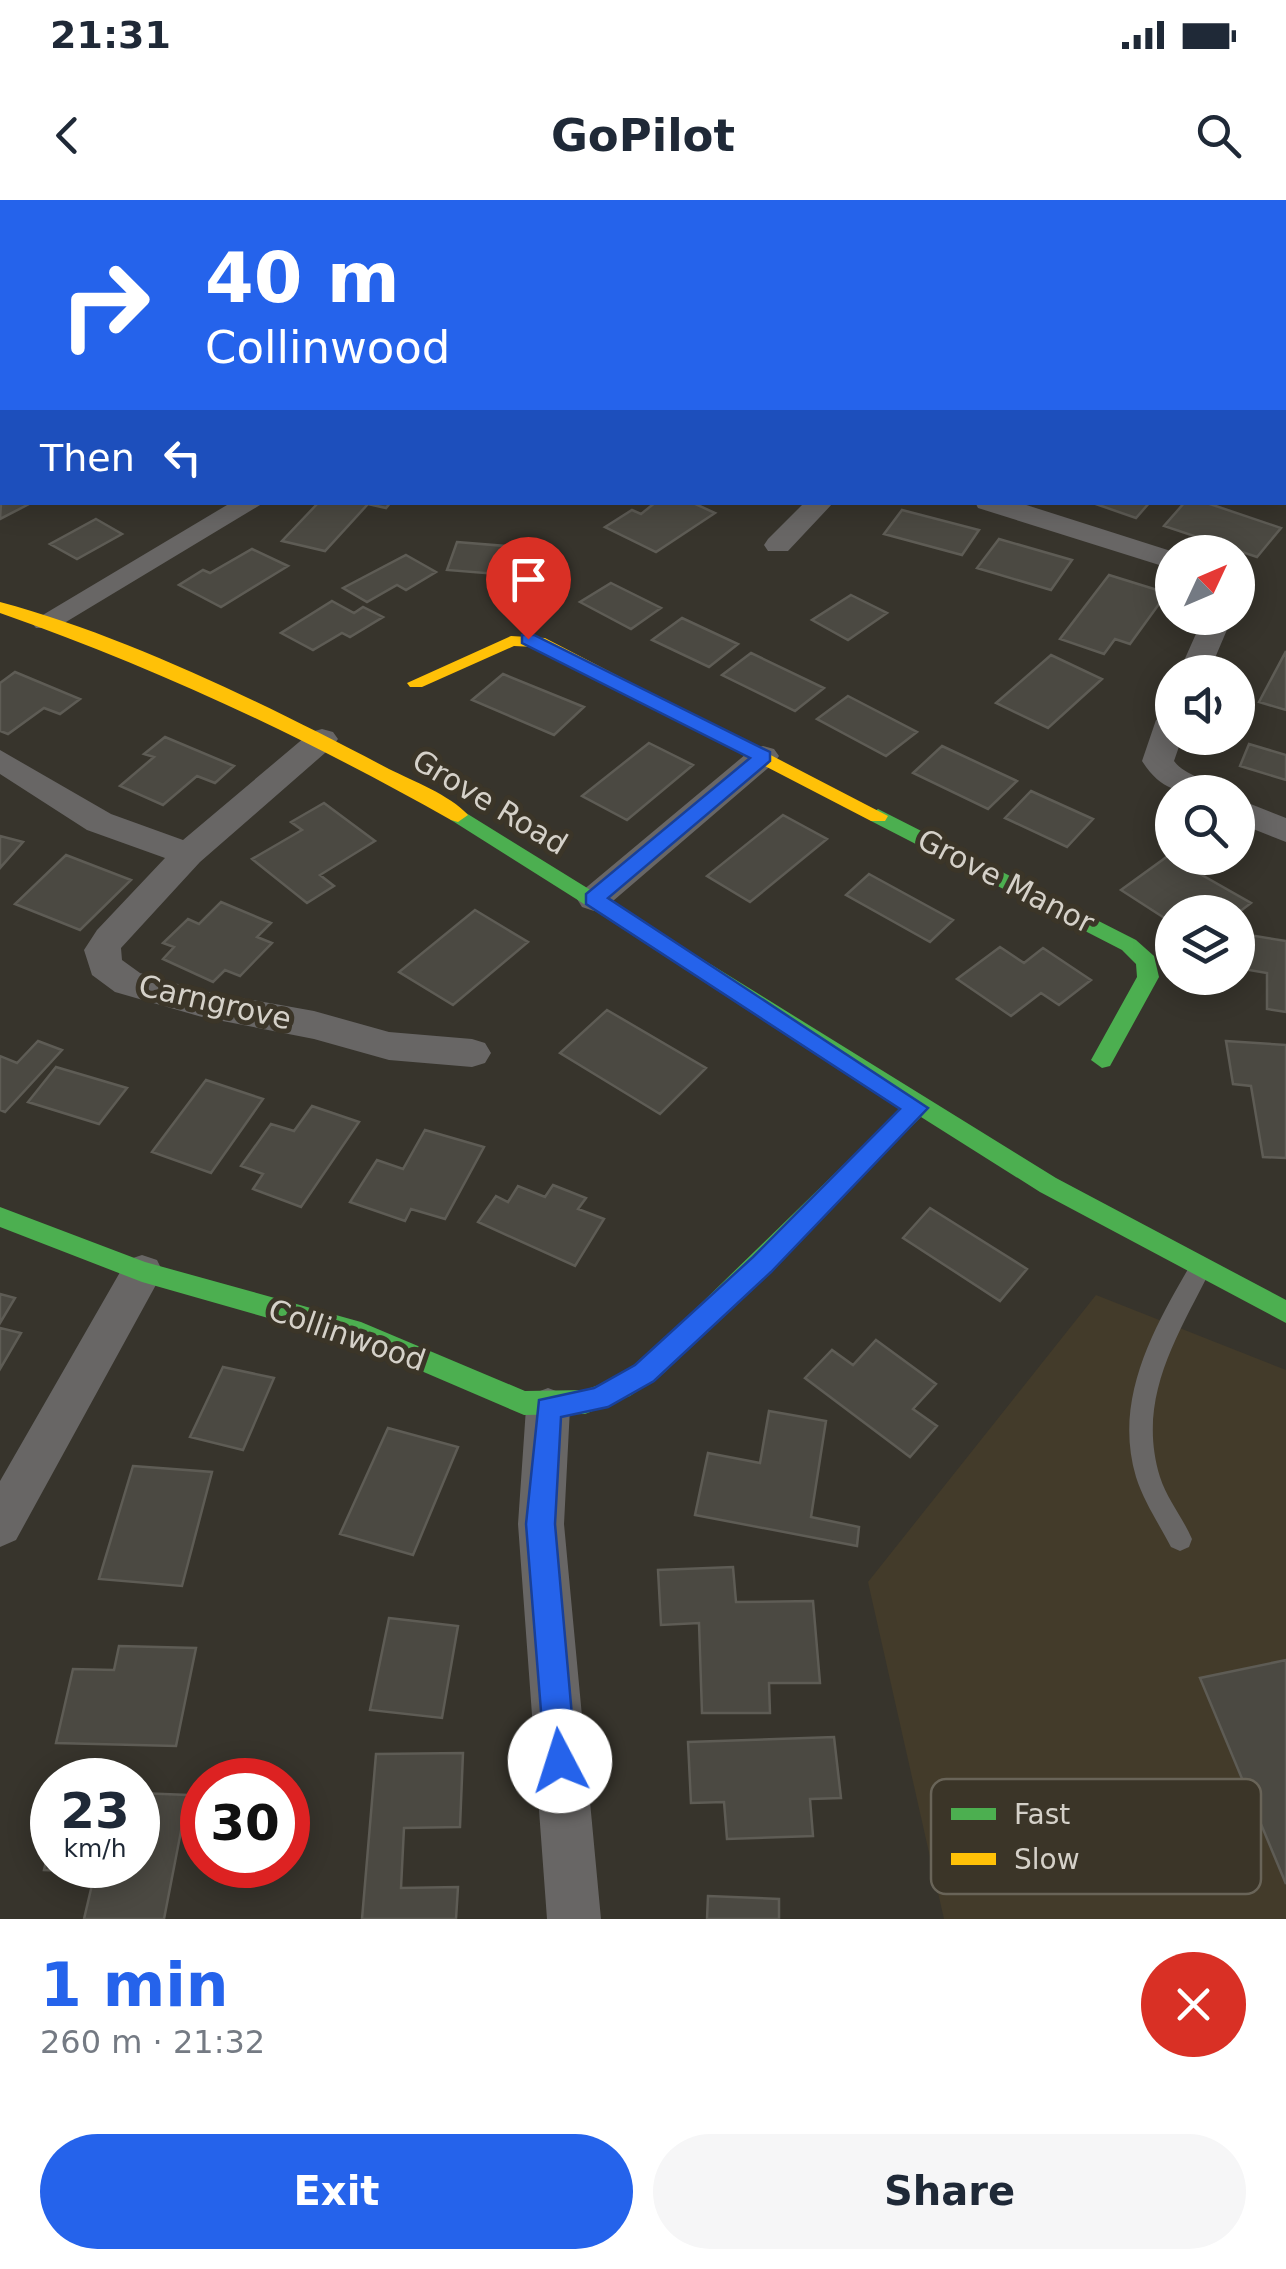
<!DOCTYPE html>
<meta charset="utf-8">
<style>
:root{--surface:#fff;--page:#f6f6f7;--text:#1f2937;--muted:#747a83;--accent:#2563eb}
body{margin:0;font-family:"DejaVu Sans",sans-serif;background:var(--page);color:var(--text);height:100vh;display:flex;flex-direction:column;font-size:38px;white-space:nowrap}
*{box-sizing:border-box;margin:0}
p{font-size:32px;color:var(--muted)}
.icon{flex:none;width:55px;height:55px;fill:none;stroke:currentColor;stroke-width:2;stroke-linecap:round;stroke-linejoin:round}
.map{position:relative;height:1719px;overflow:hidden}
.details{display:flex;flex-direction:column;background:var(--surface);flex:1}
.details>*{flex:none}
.guide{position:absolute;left:0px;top:0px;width:1288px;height:305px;box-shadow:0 5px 25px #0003;background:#2563eb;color:#fff;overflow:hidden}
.needle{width:65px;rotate:46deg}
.tools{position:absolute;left:1155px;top:335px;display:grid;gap:20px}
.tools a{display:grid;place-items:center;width:100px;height:100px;border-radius:50%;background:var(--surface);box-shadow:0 5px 25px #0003;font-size:50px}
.speed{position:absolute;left:30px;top:1558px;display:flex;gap:20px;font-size:50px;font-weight:700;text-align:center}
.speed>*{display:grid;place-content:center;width:130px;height:130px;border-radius:50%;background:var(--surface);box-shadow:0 5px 25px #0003;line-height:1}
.speed small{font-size:25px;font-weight:400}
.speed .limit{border:15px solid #d22;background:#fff;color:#111}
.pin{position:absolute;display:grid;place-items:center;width:85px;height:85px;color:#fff;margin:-102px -42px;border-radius:50% 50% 50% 0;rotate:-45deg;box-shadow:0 0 10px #0007}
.pin .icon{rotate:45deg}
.me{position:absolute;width:110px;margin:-55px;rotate:355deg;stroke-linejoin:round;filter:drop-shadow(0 0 8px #0008)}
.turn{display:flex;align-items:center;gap:35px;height:210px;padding:0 40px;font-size:45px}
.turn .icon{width:130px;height:130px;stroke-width:2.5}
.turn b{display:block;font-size:70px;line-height:85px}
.then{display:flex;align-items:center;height:95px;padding:0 40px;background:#0003;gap:20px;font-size:38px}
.round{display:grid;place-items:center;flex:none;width:105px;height:105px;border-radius:52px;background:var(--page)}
.overview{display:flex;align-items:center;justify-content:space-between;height:170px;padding:0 40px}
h1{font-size:60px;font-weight:600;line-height:75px;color:var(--accent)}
.primary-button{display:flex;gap:20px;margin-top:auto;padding:20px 40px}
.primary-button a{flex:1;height:115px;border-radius:60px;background:var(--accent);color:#fff;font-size:40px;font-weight:600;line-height:115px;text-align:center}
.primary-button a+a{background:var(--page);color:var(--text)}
.status{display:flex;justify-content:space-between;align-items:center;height:70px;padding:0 50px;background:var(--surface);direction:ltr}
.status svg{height:28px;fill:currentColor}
header{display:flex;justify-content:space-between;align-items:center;height:130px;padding:0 40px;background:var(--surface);font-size:45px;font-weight:600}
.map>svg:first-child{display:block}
.built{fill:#433b2a}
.building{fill:#4b4942;stroke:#5e5c55;stroke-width:2.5}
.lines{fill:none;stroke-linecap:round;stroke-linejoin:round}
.lane{fill:#686665;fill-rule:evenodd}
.street{fill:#686665;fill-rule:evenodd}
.fast{fill:#4caf50;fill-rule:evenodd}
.slow{fill:#ffc107;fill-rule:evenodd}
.route{fill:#2563eb;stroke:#184099;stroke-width:2.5}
.labels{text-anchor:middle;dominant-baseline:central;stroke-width:10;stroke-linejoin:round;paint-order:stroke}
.street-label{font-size:30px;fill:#d5d1c9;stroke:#3b3528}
.key{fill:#3b3528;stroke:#696458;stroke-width:2.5}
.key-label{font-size:28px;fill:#d5d1c9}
</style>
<div class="status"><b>21:31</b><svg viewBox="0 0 49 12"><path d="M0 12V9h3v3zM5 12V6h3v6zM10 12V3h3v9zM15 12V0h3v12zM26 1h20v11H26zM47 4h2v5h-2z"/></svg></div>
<header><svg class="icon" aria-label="back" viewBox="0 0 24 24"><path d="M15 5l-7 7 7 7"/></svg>GoPilot<svg class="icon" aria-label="search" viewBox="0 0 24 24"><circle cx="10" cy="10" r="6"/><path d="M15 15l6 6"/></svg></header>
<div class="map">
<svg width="1286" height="1719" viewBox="0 0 1286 1719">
<rect width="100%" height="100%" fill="#37342c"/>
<path class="built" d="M1096 1095 1286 1170V1719H944L868 1382Z"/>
<path class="building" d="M2 289V302H33L0 319Z
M319 302H391L386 308 368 304 325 351 282 341Z
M691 302 715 313 656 352 605 327 632 310 641 314 656 302Z
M1090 302H1150L1136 318Z
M1185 302H1204L1281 328 1257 357 1164 326Z
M902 310 979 330 962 355 884 334Z
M96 319 122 334 77 359 50 344Z
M999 339 1072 360 1051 390 977 368Z
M457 342 554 350 546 378 447 370Z
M252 349 288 366 221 407 179 385 203 370 210 373Z
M406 355 436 372 406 390 397 385 367 402 343 388Z
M1109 375 1167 393 1130 444 1115 439 1104 454 1060 439Z
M611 383 661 408 631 429 580 402Z
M851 395 887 413 848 440 812 420Z
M332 401 354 413 363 407 383 417 350 437 342 433 313 450 281 433Z
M682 418 738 444 709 467 652 440Z
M1286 451V510L1259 502Z
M751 453 824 488 795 511 722 475Z
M1051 455 1102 479 1048 528 996 503Z
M15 472 80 499 60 514 44 508 8 534 0 531V483Z
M503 474 584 507 554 535 472 500Z
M848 496 917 532 886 556 817 519Z
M165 537 234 566 215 583 197 576 163 605 120 586 154 557 144 554Z
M649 543 693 565 627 620 582 596Z
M1249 544 1286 555V580L1240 566Z
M942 546 1017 581 988 609 913 573Z
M1031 591 1093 619 1067 647 1005 618Z
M324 603 375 641 320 675 334 686 307 703 252 659 302 630 291 622Z
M783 615 827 639 750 702 707 676Z
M0 636 23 642 0 668Z
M1172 653V658L1251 703 1238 713 1180 709 1166 719 1121 690Z
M66 655 131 680 80 730 15 704Z
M869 674 953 720 930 742 846 695Z
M221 702 271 723 257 737 272 743 240 776 225 770 213 782 163 759 174 747 163 743 188 719 199 724Z
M475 710 528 742 453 805 399 772Z
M1243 734 1286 741V812L1267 809V773L1243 769Z
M1000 747 1024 763 1043 748 1091 780 1059 805 1041 793 1011 816 957 779Z
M607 810 706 868 660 914 560 853Z
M38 841 62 850 5 912 0 910V856L17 863Z
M1226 841 1286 845V958L1263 957 1251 886 1233 884Z
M56 867 127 888 99 924 28 902Z
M206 880 263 899 211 973 152 952Z
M312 906 359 922 301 1007 253 989 263 974 241 966 271 924 294 931Z
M425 930 484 947 445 1019 411 1009 405 1021 350 1002 377 960 403 969Z
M553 985 586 998 578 1009 604 1019 575 1066 478 1022 496 996 508 1002 518 986 545 997Z
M930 1008 1027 1069 1000 1101 903 1038Z
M0 1094 15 1098 0 1123Z
M0 1128 21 1133 0 1169Z
M876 1140 936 1184 913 1209 937 1226 910 1257 805 1178 832 1150 853 1165Z
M223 1167 274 1178 243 1250 190 1237Z
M769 1211 826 1221 811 1317 859 1327 857 1346 695 1315 708 1253 760 1263Z
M388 1228 458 1247 413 1355 340 1334Z
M133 1266 212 1272 182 1386 99 1379Z
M733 1367 736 1402 813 1401 820 1483H769L770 1513H702L699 1423 661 1425 658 1370Z
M389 1418 458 1426 442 1518 370 1510Z
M119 1446 196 1448 176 1546 56 1543 73 1469 114 1470Z
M1286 1460V1684L1200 1478Z
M834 1537 841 1598 810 1599 813 1636 727 1639 724 1602 691 1603 688 1542Z
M463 1553 460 1627 404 1628 401 1688 458 1687 456 1719H362L376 1554Z
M138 1593 188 1595 164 1719H84L95 1672 44 1670 52 1636V1665H138Z
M708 1696 779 1699V1719H707Z"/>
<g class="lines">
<path class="lane" d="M1199 1062 1207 1064 1210 1071C1177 1137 1136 1199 1160 1277 1167 1299 1183 1318 1192 1339L1189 1347 1180 1351 1171 1347C1159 1324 1144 1302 1136 1277 1113 1200 1153 1129 1191 1064Z"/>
<path class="street" d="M160 0H190L192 2H162Z
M2 238V255L0 256V239Z
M1285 275H1286V291H1285Z
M232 302H265L56 428H36L31 422Z
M805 302H834L788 351H768L764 345 768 339Z
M975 302H1017L1174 352 1172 369 978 308Z
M1203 418H1232L1209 472H1179Z
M1172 510V538H1182L1174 561C1185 576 1207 577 1215 592 1179 592 1163 593 1142 561L1156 520Z
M322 529 333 532 338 539 333 546 200 662 121 748 122 760 140 773 202 791 314 811 389 832 472 839 485 843 491 853 485 863 472 867 389 860 314 839 202 817 115 792 92 775 84 750 97 730 165 658 87 630 0 574V550L111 614 183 640 311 532Z
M763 546 774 549 779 556 774 563 606 707 594 711 582 707 577 699 582 691 752 549Z
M1238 599 1286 618V642L1238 623Z
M142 1055 157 1060 163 1072 16 1340 0 1347V1281L127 1060Z
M548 1188 564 1194 570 1208 564 1324 601 1719H547L518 1324 526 1208 532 1194Z"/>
<path class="fast" d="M458 608 1056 978 1286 1100V1123L1040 992 921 917 665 1172 630 1196 585 1214 524 1215 356 1143 142 1082 0 1027V1007L145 1062 361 1122 525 1191 585 1190 612 1180 647 1156 904 906 451 620 448 615 451 610Z
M878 609 1136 740 1154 756 1159 777 1110 866 1102 868 1091 860 1137 777 1136 764 1122 750 871 621 868 616Z"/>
<path class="slow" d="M0 402C128 436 271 507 389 569 413 581 450 595 468 615L458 622 451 620C306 538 157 468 0 413Z
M511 436 545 438 888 616 885 621H871L535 447 514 446 422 487H410L407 483Z"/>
</g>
<path class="route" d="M522 435H534L770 552V561L608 698 928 908 771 1072 654 1181 608 1207 561 1217 555 1324 576 1561 571 1572 560 1576 550 1572 545 1561 526 1324 539 1200 594 1188 635 1165 753 1057 900 909 586 704V694L750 558 522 443Z"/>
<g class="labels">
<g class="street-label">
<text transform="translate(490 602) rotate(31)">Grove Road</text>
<text transform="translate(1006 681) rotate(27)">Grove Manor</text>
<text transform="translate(215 802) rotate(13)">Carngrove</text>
<text transform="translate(347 1135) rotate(19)">Collinwood</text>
</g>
</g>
<rect x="931" y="1579" width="330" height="115" rx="15" class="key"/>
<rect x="951" y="1608" width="45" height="12" fill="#4caf50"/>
<rect x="951" y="1653" width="45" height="12" fill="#ffc107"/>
<g class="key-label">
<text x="1014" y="1624">Fast</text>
<text x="1014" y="1669">Slow</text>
</g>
</svg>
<div class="tools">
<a><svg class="needle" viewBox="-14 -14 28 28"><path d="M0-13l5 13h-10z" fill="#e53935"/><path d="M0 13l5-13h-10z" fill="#747a83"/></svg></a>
<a><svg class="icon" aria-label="sound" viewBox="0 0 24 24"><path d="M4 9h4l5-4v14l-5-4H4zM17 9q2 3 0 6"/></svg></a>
<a><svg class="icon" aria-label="search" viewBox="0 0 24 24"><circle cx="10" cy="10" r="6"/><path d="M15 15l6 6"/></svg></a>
<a><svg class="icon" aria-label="layers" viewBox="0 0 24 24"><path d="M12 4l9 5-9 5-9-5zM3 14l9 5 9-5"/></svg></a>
</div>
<div class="speed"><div>23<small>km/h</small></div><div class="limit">30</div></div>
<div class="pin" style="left:528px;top:439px;background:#d93025"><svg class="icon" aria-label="arrive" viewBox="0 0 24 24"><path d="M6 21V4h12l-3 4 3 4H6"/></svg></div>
<svg class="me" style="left:560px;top:1561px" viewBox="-20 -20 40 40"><circle r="19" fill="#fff"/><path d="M0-13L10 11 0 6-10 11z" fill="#2563eb"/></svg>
<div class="guide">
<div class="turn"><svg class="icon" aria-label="right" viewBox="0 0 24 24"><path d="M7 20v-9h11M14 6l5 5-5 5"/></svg><div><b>40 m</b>Collinwood</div></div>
<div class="then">Then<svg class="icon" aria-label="left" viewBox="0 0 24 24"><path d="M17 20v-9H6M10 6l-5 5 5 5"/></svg></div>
</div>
</div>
<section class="details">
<div class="overview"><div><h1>1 min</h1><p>260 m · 21:32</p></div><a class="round" style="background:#d93025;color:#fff"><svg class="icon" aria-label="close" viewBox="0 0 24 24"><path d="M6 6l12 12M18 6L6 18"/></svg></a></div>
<div class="primary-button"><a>Exit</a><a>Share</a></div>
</section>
